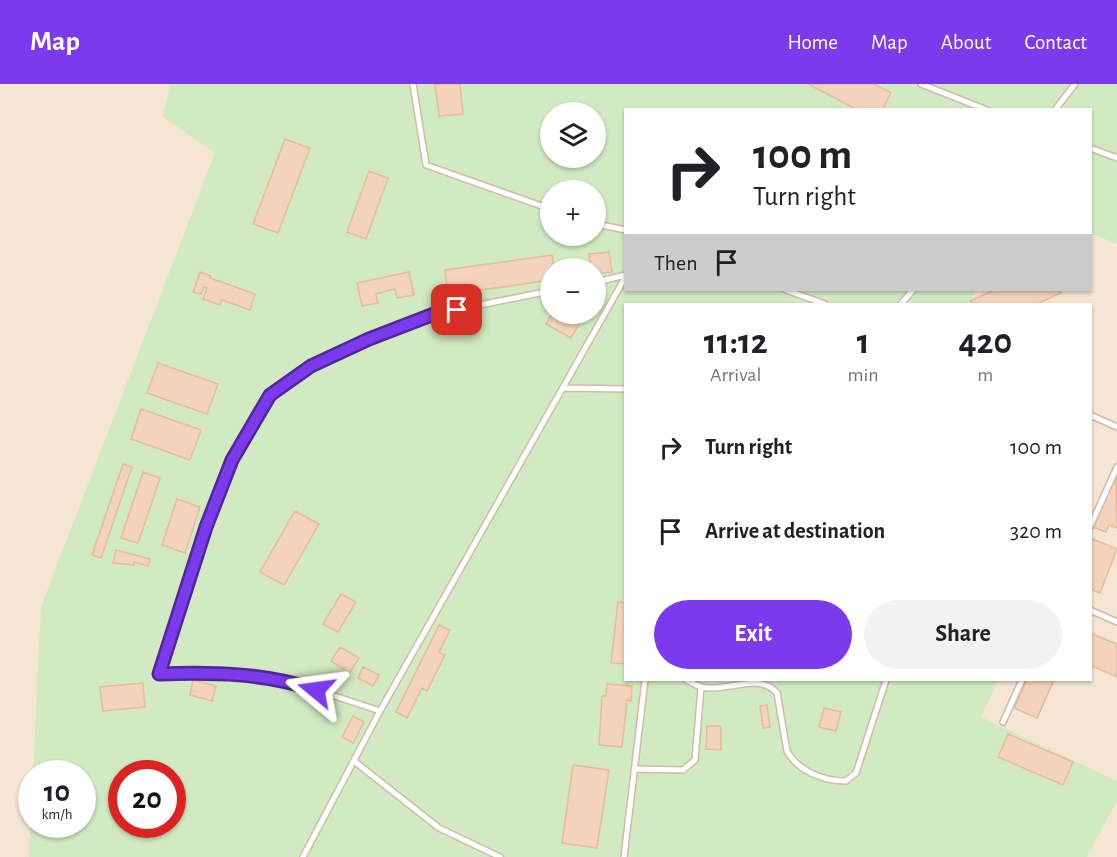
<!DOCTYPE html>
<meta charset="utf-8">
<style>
:root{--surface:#fff;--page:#f2f2f2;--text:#202124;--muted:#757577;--accent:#7c3aed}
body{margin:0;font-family:"Alegreya Sans",sans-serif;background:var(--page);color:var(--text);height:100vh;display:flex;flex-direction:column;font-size:22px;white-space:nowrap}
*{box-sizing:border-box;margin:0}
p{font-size:20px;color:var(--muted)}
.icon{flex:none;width:33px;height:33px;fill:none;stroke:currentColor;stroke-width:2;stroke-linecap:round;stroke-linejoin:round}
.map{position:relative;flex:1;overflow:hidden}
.side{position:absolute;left:624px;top:219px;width:468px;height:378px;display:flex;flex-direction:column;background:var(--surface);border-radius:0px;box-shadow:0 2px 4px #0004}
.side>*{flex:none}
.banner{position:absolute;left:624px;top:24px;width:468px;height:183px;border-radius:0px;box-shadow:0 2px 4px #0004;background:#fff;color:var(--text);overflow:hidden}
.buttons{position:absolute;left:540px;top:18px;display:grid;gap:12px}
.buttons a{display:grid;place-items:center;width:66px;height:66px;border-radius:50%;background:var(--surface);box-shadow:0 2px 4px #0004;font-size:30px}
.speed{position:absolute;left:18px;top:676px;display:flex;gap:12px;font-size:30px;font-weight:700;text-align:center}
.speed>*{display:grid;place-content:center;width:78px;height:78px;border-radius:50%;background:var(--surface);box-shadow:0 2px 4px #0004;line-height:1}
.speed small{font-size:15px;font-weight:400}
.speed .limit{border:9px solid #d22;background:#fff;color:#111}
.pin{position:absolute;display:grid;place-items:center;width:51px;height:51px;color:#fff;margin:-26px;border-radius:12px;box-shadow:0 3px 9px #0006}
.me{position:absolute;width:66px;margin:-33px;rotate:286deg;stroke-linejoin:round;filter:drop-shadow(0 0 4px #0008)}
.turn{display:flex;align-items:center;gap:21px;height:126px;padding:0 30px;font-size:27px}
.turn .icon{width:78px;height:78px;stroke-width:2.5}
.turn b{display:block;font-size:42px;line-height:51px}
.then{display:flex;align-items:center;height:57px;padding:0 30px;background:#0003;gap:12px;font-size:22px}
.eta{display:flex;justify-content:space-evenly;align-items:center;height:102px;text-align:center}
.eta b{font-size:36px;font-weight:700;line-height:42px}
.cta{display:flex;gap:12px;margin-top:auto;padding:12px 30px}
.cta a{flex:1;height:69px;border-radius:36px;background:var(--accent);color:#fff;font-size:24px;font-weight:700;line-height:69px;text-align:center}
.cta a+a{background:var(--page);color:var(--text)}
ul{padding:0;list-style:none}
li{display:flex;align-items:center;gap:18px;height:84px;padding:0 30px}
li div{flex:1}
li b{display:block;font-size:22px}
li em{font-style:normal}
header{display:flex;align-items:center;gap:36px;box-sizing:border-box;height:84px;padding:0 30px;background:var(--accent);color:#fff}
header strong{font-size:28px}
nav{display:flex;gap:33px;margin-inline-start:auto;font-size:21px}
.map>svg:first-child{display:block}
.residential{fill:#f4e6d2;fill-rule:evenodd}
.green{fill:#d1eac2;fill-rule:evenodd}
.building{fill:#f3d3bb;stroke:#e5bb9b;stroke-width:1.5}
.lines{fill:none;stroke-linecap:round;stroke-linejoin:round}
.service-casing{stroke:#cebcaa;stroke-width:8}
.service{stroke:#fff;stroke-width:5}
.route-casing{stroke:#51269a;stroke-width:15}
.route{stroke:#7c3aed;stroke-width:10}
</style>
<header>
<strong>Map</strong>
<nav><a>Home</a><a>Map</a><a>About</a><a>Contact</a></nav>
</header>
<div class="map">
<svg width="1117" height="773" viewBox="0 0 1117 773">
<rect width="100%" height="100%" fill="#fdf4e4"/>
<path class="residential" d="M0 0H1117V773H0ZM626 26H1090V206H626ZM550 28H596V74H550ZM550 106H596V152H550ZM550 184H596V230H550ZM626 220H1090V596H626ZM32 690H82V741H32ZM122 690H172V741H122Z"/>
<path class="green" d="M170 0H1117V160L1091 149 1090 26H626V206H977L968 220H626V596H998L981 633 1117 697V716L1087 773H29L31 727 32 741H82V690H33L41 523 215 69 163 33ZM550 28H596V74H550ZM550 106H596V152H550ZM550 184H596V230H550ZM122 690H172V741H122Z"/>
<path class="building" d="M435 0H460L463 30 439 32Z
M808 0H874L891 9 882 26H858Z
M285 55 310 64 278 149 253 140Z
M369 87 388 94 366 155 347 148Z
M609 168 612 188 596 190V184H591L589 170Z
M552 171 554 184H550V196L448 211 445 186Z
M200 188 211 192 210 194 255 210 250 226 222 216 220 221 203 215 207 204 204 203 201 210 193 208Z
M409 188 414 211 397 214 395 205 376 210 378 219 362 222 357 199Z
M994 206H1059L1061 209 1037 220H972L970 217Z
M552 230H585L571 254 546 240Z
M158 279 218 300 207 330 147 309Z
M141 325 201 346 190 376 131 355Z
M123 380 132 383 101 474 92 471Z
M143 388 160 394 138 459 121 454Z
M1116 390 1117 444 1109 441 1106 448 1093 443Z
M177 415 200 423 185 469 162 461Z
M295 427 319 440 284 501 260 488Z
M1090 454 1117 465 1100 509 1090 505Z
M116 466 150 475 148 482 134 478V481L113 479Z
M341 510 356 518 338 548 323 540Z
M618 518 626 519V580L611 579Z
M439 541 450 546 439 568 445 571 427 607 422 604 407 634 396 628Z
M1090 549 1117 560V593L1090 581Z
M340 563 359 574 350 589 331 577Z
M363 583 379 591 373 602 358 594Z
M193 596 216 602 212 617 190 611Z
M1027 596H1054L1037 634 1014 624Z
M143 599 145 623 103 627 100 603Z
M607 600 632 602 631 617 627 616 622 663 599 661 602 612H606Z
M767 621 770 643 763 644 760 622Z
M824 624 841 628 836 647 819 643Z
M353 632 364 638 353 659 342 653Z
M707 642H721V666L706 665Z
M1008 650 1073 678 1063 701 998 673Z
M573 681 609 686 597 764 562 759Z"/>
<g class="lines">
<g class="service-casing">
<path id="service" d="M413 0 426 81 550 125
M921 0 987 26
M1055 26 1075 0
M1090 64 1117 74
M596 140 626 146
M596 198 626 191
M786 206 825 220
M901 220 913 206
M563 304 626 305
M1090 331 1117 343
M1090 443 1117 383
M1090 526 1117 538
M686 596C693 599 700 604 708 604 730 606 760 589 777 609L787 667C798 687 823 697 846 697L856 689 886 596
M380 627 295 599 225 588 159 589 206 443 232 377 270 311 311 282 369 255 434 230 550 207
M1003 638 1022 596
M354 677 439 744 500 773
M635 685 683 686 695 676 701 603
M303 773 380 627 626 192
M624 773 645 596"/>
</g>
<use href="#service" class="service"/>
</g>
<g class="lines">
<g class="route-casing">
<path id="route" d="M316 606C265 589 213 588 159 590L206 443 232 376 270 311 311 282 369 255 434 230 457 226"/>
</g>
<use href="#route" class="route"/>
</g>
</svg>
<div class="buttons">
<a><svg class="icon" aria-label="layers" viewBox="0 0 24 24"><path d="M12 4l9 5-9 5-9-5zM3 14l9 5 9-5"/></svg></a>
<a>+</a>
<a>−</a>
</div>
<div class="speed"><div>10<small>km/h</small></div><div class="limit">20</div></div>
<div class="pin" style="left:457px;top:226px;background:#d93025"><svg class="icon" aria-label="arrive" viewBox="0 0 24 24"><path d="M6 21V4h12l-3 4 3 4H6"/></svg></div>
<svg class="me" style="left:316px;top:606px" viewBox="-20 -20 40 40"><path d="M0-17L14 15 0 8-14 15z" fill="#7c3aed" stroke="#fff" stroke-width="4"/></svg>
<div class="banner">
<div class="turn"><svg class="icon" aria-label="right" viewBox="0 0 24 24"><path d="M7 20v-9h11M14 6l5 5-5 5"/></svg><div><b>100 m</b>Turn right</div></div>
<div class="then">Then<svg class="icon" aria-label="arrive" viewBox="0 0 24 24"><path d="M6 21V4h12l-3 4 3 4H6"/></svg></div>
</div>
<section class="side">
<div class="eta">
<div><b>11:12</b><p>Arrival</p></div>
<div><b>1</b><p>min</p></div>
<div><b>420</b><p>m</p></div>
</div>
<ul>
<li><svg class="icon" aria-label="right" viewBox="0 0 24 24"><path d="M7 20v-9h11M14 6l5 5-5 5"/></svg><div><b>Turn right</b></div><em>100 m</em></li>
<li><svg class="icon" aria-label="arrive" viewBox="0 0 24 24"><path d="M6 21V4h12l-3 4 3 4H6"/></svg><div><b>Arrive at destination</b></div><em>320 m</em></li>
</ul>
<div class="cta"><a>Exit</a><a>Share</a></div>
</section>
</div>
